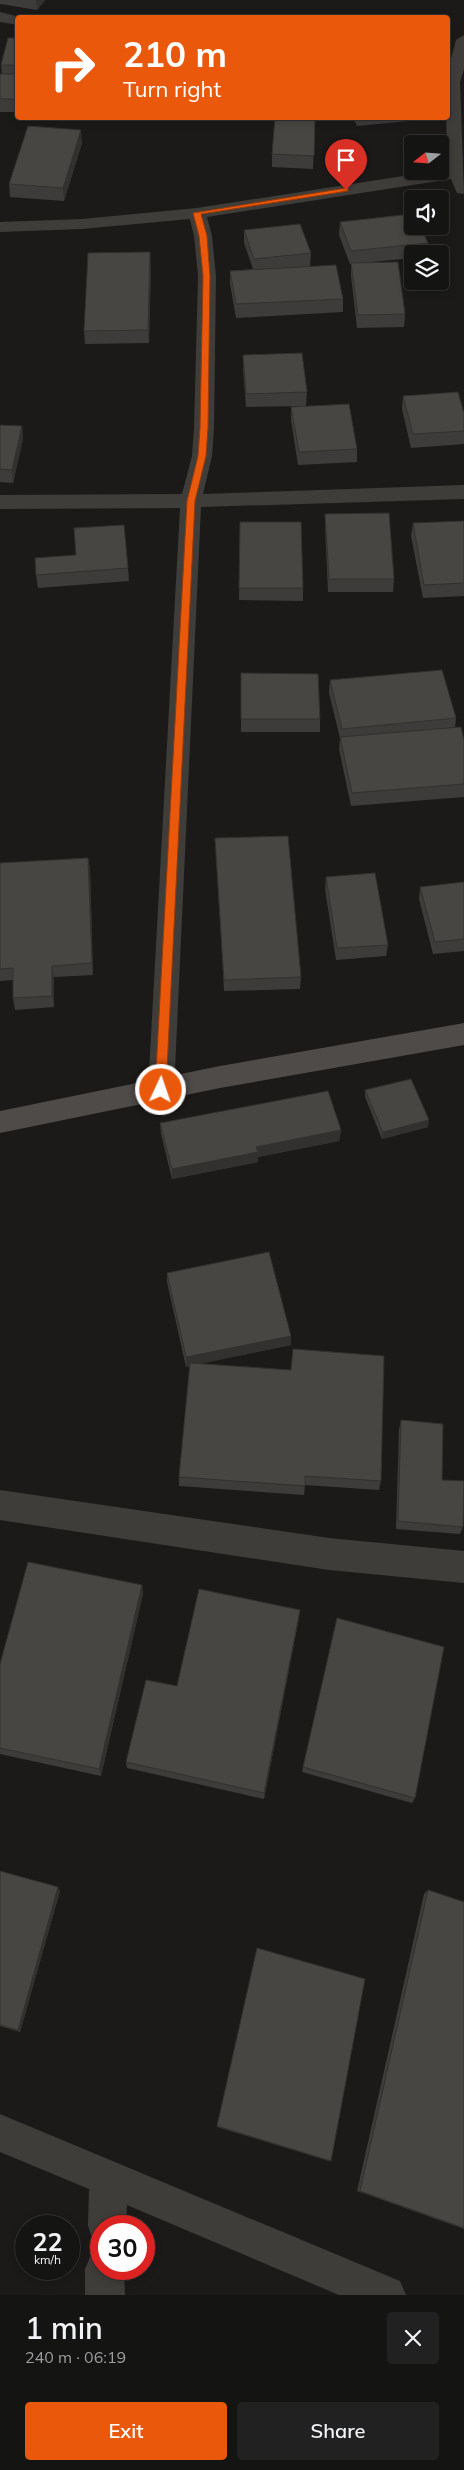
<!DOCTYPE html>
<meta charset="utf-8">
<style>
:root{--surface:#141413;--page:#212121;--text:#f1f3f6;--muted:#9d9ea0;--line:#333;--accent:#ea580c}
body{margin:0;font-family:Mulish,sans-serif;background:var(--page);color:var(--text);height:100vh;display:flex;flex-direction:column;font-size:19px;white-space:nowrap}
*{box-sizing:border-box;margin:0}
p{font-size:16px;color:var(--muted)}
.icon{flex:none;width:28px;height:28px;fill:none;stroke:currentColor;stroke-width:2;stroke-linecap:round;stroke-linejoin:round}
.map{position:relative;height:2295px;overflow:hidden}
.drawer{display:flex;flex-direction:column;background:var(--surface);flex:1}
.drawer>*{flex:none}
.guide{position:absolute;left:15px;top:15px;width:435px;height:105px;border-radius:5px;box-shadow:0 2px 8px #0003,0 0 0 1px var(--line);background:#ea580c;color:#fff;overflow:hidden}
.needle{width:32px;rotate:253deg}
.controls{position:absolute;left:404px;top:135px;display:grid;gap:10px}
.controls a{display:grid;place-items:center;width:45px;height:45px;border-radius:5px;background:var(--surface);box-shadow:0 2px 8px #0003,0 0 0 1px var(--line);font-size:25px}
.speed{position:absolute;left:15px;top:2215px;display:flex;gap:10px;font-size:25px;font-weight:700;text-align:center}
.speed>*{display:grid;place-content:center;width:65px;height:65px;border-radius:50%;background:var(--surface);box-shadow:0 2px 8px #0003,0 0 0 1px var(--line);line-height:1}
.speed small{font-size:12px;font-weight:400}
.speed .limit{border:8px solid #d22;background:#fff;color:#111}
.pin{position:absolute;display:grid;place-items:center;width:42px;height:42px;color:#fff;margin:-51px -21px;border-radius:50% 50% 50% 0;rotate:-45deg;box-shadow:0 0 5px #0007}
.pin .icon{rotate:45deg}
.me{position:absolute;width:55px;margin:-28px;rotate:3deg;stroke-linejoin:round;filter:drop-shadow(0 0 4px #0008)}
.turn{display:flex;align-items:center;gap:18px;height:105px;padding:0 25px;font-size:22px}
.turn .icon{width:65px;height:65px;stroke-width:2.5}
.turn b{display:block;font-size:35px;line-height:42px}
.round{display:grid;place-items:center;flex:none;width:52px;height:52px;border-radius:5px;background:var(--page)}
.head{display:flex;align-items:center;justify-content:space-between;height:85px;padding:0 25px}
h1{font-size:30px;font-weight:600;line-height:38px}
.button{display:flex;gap:10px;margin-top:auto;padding:10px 25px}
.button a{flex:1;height:58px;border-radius:5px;background:var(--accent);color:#fff;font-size:20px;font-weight:600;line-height:58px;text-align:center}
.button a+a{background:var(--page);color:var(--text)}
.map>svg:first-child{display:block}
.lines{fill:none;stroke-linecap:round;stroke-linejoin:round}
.street{fill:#3f3d3a;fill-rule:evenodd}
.secondary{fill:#4f4b49;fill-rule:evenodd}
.wall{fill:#3e3c3a}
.shaded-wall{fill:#32312f}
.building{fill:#484643;stroke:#32312f}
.route{fill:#ea580c;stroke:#983908}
</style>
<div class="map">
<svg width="464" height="2295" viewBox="0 0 464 2295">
<rect width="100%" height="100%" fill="#1b1a19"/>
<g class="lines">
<path class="street" d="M0 12 24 18H18V25L0 22Z
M464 35V69L460 82 464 194 457 193 451 179 207 217 212 236 216 276 214 428 212 456 203 494 464 485V499L201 507 174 1091 171 1099 161 1102 151 1099 148 1091 180 508 0 509V495L182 494 192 456 194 428 198 276 194 236 190 219 82 229 0 232V222L82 219 197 208 448 169 446 118H448V69L456 40Z
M0 1490 329 1538 464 1551V1583L329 1570 0 1520Z
M0 2114 400 2281 406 2295H339L127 2205 126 2226H101V2243L93 2240 88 2226 89 2189 0 2152Z
M101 2251V2269H124L125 2295H85V2269L91 2255Z"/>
<path class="secondary" d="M464 1023V1045L220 1088 0 1133V1111L220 1066Z"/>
</g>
<path class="wall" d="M0 0H45L37 10 0 4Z
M18 38V112H0V74H2L1 65Z
M315 118 313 169 272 167V154Z
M353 118H429V119L357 126Z
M82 143 64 201 10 197 9 184Z
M340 222 428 243 427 254H412V258L362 263 405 314 404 327 357 328 351 276V264H350L339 235Z
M244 230 311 253 310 266 343 299V312L236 318 230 284V271L253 269 244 243Z
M151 266 149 343 85 344 84 331Z
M243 355 307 392 306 406 246 407 243 368Z
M403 396 464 413V444L411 448 402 409Z
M291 407 357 449V462L298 465 291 420Z
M0 425 22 426 23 439 13 483 0 482Z
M325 514 394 579 393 592H328L325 527Z
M464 521V596L423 598 411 536 413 523Z
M240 522 303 588V601L239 600Z
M128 568 129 581 38 588 36 575Z
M241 673 320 719V732H241Z
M330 680 456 718 455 728 464 740V797L351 806 339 749 340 738 329 693Z
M215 838 301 977 300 989 224 991Z
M88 858 90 870 93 975 54 977V1007L15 1010 13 998V980L0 981V863Z
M326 877 388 945 386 956 336 960 325 889Z
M464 882V951L433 954 419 899 420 887Z
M365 1090 428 1127 382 1139 365 1097Z
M160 1123 341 1130 339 1141 258 1157V1162L172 1179 161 1134Z
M167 1273 291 1336V1345L201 1363 381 1481 379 1490 305 1485 304 1495 179 1486V1477L190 1366 186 1367 167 1282Z
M401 1420 442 1480 463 1527 460 1534 396 1529 399 1429Z
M142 1585 143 1594 101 1776 0 1754V1664Z
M299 1618 264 1799 127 1768 126 1762 177 1686Z
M303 1767 415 1798 412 1803 302 1772Z
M0 1871 60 1891 20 2032 0 2026Z
M428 1890 464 1902V2229L357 2191 424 1894Z
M217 2126 331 2161H329L217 2127Z"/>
<path class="shaded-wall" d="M36 0H45L37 10Z
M81 130 82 143 64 201 63 188Z
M150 252 151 266 149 343 148 330Z
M22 426 23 439 13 483 12 470Z
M88 858 90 870 93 975 92 963Z
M52 966 54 977V1007L52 996Z
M429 1120 428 1127 382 1139 383 1132Z
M341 1130 339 1141 258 1157V1162L172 1179V1169L256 1147Z
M291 1336V1345L186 1367V1357Z
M142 1585 143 1594 101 1776 99 1769Z
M300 1610 299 1618 264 1799V1793Z
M58 1887 60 1891 20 2032 18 2030Z"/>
<path class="building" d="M8 38H18V65H1Z
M0 74H18V99H0Z
M275 118H315L314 156 272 154Z
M28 126 81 130 63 188 9 184Z
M412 214V226H420L428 243 351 251 340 222Z
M300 224 311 253 254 259 244 230Z
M150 252 148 330 84 331 88 253Z
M398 262 405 314 358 315 351 263Z
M336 265 343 299 236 304 230 271Z
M302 353 307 392 246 394 243 355Z
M458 392 464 413V431L413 434 403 396Z
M349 404 357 449 299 452 291 407Z
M0 425 22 426 12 470 0 469Z
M389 513 394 579H329L325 514Z
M464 521V583L424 585 413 523Z
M240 522H301L303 588H239Z
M124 525 128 568 36 575 35 558 76 555 74 528Z
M442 670 456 718 342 729 330 680Z
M241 673 318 674 320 719H241Z
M461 727 464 740V784L352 793 340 737Z
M288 836 301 977 224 980 215 838Z
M88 858 92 963 52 966V996L13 998V968L0 969V863Z
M375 873 388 945 337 948 326 877Z
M464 882V939L435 942 420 887Z
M411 1079 429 1120 383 1132 365 1090Z
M328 1091 341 1130 256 1147 258 1152 172 1169 160 1123Z
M269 1252 291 1336 186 1357 167 1273Z
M293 1349 384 1356 381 1481 305 1476V1486L179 1477 190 1363 291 1370Z
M401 1420 443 1424 442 1480 464 1481 463 1527 398 1521Z
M28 1562 142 1585 99 1769 0 1748V1664Z
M199 1589 300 1610 264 1793 126 1762 146 1680 177 1686Z
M337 1618 444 1647 415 1798 303 1767Z
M0 1871 58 1887 18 2030 0 2025Z
M428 1890 464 1902V2228L360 2191Z
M257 1948 365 1979 331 2161 217 2126Z"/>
<path class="route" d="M346 188H348V191L201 214 207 236 210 276 208 428 206 456 195 501 166 1090 161 1095 155 1090 187 501 198 456 200 428 203 276 199 236 193 213Z"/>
</svg>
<div class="controls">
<a><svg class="needle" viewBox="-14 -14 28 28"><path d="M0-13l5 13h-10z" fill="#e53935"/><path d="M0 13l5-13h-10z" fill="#9d9ea0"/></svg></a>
<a><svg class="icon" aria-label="sound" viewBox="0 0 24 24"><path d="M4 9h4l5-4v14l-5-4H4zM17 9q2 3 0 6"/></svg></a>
<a><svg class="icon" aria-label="layers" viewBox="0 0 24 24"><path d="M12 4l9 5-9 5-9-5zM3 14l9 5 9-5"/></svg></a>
</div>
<div class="speed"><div>22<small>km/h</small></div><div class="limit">30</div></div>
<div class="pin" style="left:346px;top:190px;background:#d93025"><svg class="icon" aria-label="arrive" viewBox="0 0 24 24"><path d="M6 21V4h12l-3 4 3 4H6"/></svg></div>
<svg class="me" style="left:161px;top:1090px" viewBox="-20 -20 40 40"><circle r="17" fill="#ea580c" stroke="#fff" stroke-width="3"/><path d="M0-11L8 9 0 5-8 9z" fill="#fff"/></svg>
<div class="guide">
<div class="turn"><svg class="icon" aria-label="right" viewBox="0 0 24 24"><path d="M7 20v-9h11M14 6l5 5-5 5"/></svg><div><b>210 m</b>Turn right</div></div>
</div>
</div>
<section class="drawer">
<div class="head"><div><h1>1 min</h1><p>240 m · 06:19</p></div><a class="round"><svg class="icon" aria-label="close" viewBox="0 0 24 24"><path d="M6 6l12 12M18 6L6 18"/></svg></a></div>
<div class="button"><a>Exit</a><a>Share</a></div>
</section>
